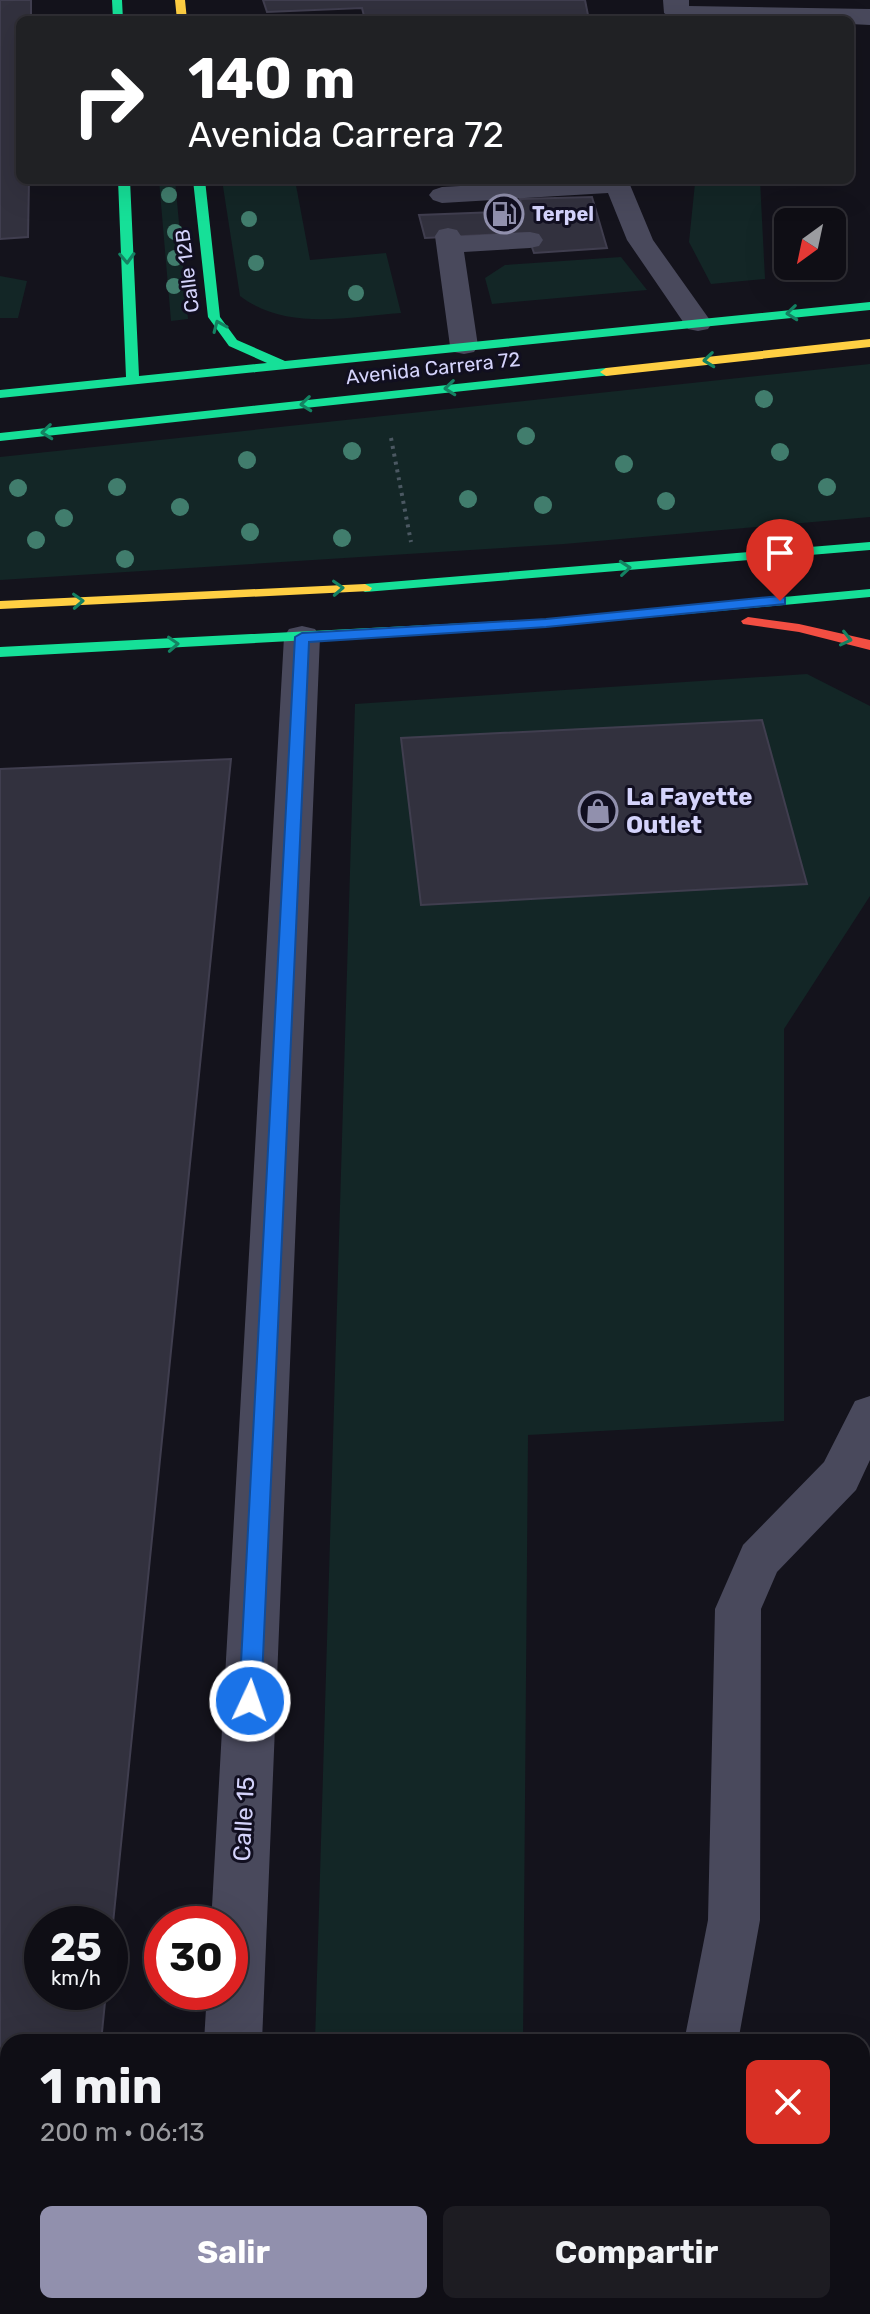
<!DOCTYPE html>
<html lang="es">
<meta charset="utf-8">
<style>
:root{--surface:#0f0e15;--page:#1d1c22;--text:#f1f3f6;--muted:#9b9ca0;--line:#2f2e34;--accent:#9190ad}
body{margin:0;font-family:Rubik,sans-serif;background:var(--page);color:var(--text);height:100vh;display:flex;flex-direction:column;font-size:30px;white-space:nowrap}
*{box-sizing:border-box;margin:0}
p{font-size:26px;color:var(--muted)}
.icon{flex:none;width:44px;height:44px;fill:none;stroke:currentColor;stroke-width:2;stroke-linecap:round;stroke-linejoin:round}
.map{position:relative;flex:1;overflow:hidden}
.details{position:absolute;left:0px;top:2034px;width:870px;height:280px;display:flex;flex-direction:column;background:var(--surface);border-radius:24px 24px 0 0;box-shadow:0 8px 32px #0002,0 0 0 2px var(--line)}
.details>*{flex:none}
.banner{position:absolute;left:16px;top:16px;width:838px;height:168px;border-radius:12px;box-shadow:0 8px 32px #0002,0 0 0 2px var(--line);background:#202124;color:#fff;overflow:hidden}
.needle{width:52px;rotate:213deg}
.tools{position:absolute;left:774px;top:208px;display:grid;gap:16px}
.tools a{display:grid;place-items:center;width:72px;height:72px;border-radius:12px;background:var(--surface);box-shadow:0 8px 32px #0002,0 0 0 2px var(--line);font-size:40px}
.speed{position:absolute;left:24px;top:1906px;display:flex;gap:16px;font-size:40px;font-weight:700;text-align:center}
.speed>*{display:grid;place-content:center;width:104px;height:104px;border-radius:50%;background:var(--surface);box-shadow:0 8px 32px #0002,0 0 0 2px var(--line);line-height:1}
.speed small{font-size:20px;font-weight:400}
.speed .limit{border:12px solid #d22;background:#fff;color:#111}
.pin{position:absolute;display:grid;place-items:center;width:68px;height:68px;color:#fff;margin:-82px -34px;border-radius:50% 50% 50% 0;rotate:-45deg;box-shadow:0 0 8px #0007}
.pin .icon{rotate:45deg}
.me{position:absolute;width:88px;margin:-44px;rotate:3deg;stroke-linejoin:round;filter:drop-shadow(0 0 6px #0008)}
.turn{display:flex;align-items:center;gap:28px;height:168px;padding:0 40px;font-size:36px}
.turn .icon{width:104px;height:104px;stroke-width:2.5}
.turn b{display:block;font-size:56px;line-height:68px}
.round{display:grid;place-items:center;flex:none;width:84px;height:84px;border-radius:12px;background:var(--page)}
.headline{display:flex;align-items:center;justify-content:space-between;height:136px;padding:0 40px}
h1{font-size:48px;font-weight:700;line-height:60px}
.primary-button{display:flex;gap:16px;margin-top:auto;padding:16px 40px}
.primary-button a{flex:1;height:92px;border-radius:12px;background:var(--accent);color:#fff;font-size:32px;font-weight:700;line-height:92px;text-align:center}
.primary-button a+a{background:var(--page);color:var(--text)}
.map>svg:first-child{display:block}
.green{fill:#132626}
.building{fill:#32313e;stroke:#403e4f;stroke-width:2}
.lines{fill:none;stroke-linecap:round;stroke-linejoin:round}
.path{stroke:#4b5862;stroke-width:4;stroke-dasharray:3 5;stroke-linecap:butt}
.lane{fill:#49495c;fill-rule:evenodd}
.street{fill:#49495c;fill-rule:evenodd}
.fast{fill:#16e098;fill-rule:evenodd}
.slow{fill:#ffcf43;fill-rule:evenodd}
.jam{fill:#f24e42;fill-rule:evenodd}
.tree{fill:#417d6d}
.oneway{stroke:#148262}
.route{fill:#1a73e8;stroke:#114b97;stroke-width:2}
.labels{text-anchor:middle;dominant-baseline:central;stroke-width:6;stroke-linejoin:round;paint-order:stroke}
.far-poi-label{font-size:20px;font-weight:bold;fill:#d4d3fb;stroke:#110f20;text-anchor:start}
.far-street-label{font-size:20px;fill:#d4d3fb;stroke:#110f20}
.poi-label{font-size:24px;font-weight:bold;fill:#d4d3fb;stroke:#110f20;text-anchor:start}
.street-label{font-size:24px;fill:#d4d3fb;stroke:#110f20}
</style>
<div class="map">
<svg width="870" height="2314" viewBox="0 0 870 2314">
<rect width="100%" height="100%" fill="#14131c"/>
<path class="green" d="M159 180H175L188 319 171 321Z
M222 180H295L310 260 386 253 401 313C347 317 286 331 240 296Z
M640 180H760L765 279 711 284 689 242 695 183Z
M621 257 647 290 492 304 485 278 505 265Z
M0 276 27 281 18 318H0Z
M870 364V517L564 544 0 580V457Z
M807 674 870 706V896L784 1029V1421L528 1435 523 2042H315L355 704Z"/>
<path class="building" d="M0 0H31V20H20V180H29L28 237 0 239Z
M263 0H585L589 20H365L362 8 267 12Z
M496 180H600L498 186Z
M592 197 607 248 534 253 527 233 425 238 419 215 523 211 520 199Z
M762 720 807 884 421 905 401 738Z
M231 759 110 1953V1924H42V1992H106L101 2042H8V2151H0V769Z"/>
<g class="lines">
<path class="path" d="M391 438 411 542"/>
<path class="lane" d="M569 180H628L653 240 712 323 708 329 698 331 688 329 627 240 608 193 442 203 433 200 429 195 433 190 442 187Z
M448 228 457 230 461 236 530 232 539 234 543 240 539 246 530 248 464 252 478 346 474 352 464 354 454 352 450 346 435 236 439 230Z
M870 1396V1460L856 1490 777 1572 761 1609 760 1920 738 2042H684L708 1920 715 1609 743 1545 824 1462 855 1401Z
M633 2306H689V2314H631Z"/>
<path class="street" d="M663 0H689V6L870 9V25L850 24V20H674L664 13Z
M302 626 315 629 320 637 262 2042H204L207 1992H230V1924H211L284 637 289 629Z
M189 2306H251L250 2314H188Z"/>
<path class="fast" d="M112 0H122L123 20H113Z
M118 180H130L139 376 267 363 229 346 208 317 193 180H205L220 317 237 340 285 361 870 302V310L0 398V390L126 377Z
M606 368 612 372 611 375 0 441V433Z
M870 542V550L365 592 358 588 365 584Z
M870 589V597L546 627 0 657V647L546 619Z"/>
<path class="slow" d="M175 0H185L187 20H177Z
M870 339V347L606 376 600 372 606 368Z
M365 584 372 588 370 591 0 609V601Z"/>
<path class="jam" d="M748 617 799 624 870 640V650L799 632 743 624 741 621Z"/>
</g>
<g class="tree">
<circle cx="169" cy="195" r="8"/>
<circle cx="249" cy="219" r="8"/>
<circle cx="175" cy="232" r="8"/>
<circle cx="175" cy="258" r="8"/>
<circle cx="256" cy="263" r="8"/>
<circle cx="174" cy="286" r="8"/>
<circle cx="356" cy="293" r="8"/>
<circle cx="764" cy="399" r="9"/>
<circle cx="526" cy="436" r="9"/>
<circle cx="352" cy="451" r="9"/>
<circle cx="780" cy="452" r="9"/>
<circle cx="247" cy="460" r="9"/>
<circle cx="624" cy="464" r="9"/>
<circle cx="117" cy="487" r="9"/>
<circle cx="827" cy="487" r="9"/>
<circle cx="18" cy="488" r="9"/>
<circle cx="468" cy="499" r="9"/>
<circle cx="666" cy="501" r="9"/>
<circle cx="543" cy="505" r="9"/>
<circle cx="180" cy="507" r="9"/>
<circle cx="64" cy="518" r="9"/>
<circle cx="250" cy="532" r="9"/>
<circle cx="342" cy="538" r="9"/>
<circle cx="36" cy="540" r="9"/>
<circle cx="125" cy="559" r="9"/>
</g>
<defs><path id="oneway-chevron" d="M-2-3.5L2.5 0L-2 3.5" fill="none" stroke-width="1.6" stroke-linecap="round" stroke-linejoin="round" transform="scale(2)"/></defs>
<g class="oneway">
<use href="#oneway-chevron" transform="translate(127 258) rotate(88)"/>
<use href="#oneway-chevron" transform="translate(792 313) rotate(174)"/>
<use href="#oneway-chevron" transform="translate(219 326) rotate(-113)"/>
<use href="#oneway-chevron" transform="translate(709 360) rotate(174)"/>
<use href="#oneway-chevron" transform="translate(450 388) rotate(174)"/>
<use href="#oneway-chevron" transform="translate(306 404) rotate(174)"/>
<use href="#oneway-chevron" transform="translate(47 432) rotate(174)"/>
<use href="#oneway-chevron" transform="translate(625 568) rotate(-5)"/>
<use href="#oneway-chevron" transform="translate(338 588) rotate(-3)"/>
<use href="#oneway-chevron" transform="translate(78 601) rotate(-3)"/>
<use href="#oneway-chevron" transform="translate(846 639) rotate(13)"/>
<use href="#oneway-chevron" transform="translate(173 644) rotate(-3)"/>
</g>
<path class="route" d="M780 596 785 598V604L546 627 309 642 261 1701 258 1708 250 1711 243 1708 239 1701 295 637 302 633 546 619Z"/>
<defs>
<g id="fuel-ring" transform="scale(2)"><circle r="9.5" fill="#110f20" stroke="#9190ad" stroke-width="1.5"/><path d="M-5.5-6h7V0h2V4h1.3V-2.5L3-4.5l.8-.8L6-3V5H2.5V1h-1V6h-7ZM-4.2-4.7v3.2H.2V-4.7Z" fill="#9190ad"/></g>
<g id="shop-ring" transform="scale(2)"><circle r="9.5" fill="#110f20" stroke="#9190ad" stroke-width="1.5"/><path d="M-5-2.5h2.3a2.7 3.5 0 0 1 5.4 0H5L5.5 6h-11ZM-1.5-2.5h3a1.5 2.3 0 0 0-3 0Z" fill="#9190ad"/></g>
</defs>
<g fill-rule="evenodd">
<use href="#fuel-ring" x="504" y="214"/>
<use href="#shop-ring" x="598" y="811"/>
</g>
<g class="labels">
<g class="far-poi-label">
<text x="532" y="214">Terpel</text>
</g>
<g class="far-street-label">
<text transform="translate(187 271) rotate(-97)">Calle 12B</text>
<text transform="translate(433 368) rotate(-6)">Avenida Carrera 72</text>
</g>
<g class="poi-label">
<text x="626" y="797">La Fayette<tspan x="626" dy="28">Outlet</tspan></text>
</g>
<g class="street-label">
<text transform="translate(244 1819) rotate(-87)">Calle 15</text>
</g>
</g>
</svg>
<div class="tools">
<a><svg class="needle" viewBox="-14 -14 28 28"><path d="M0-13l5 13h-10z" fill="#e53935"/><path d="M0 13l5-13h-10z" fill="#9b9ca0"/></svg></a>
</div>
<div class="speed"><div>25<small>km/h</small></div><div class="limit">30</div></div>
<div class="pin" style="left:780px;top:601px;background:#d93025"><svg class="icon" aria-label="arrive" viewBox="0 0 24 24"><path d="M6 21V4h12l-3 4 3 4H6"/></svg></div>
<svg class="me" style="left:250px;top:1701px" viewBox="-20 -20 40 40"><circle r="17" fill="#1a73e8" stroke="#fff" stroke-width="3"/><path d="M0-11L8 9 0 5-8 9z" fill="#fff"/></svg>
<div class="banner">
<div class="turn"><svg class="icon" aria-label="right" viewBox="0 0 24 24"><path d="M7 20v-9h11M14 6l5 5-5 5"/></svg><div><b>140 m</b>Avenida Carrera 72</div></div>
</div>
<section class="details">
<div class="headline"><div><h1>1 min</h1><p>200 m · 06:13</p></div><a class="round" style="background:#d93025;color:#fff"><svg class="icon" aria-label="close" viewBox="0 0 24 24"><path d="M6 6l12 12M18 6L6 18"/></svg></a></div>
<div class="primary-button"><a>Salir</a><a>Compartir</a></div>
</section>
</div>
